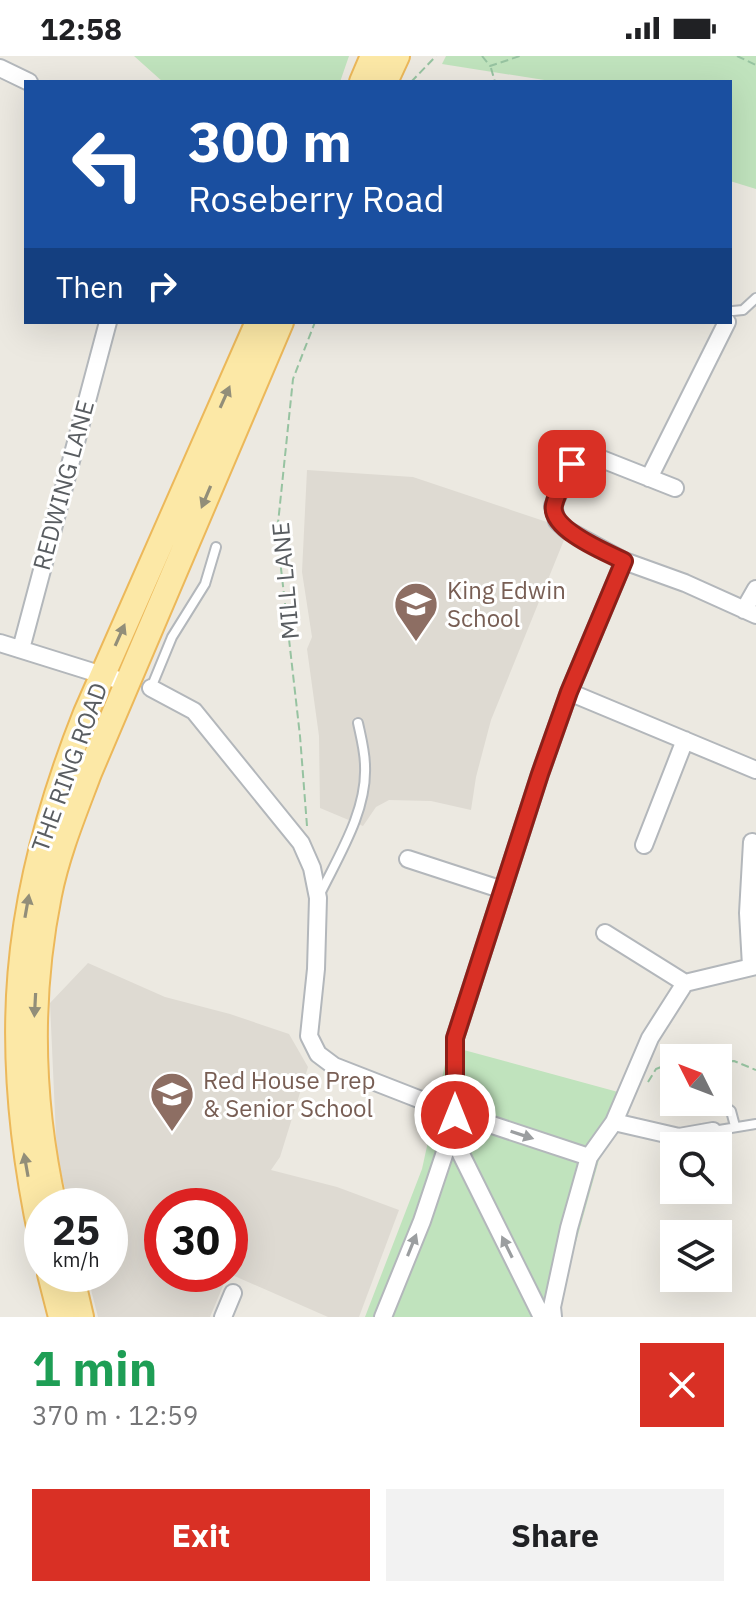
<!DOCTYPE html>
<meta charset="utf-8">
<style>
:root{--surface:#fff;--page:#f2f2f2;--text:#202124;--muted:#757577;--accent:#d93025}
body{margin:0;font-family:"IBM Plex Sans",sans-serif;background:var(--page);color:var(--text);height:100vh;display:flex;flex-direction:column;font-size:30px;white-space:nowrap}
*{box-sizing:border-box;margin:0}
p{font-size:26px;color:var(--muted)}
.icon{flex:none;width:44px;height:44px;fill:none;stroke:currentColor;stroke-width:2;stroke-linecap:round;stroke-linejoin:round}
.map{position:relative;height:1261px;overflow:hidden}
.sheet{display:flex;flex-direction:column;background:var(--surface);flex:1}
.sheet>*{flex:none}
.guide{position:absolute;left:24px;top:24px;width:708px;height:244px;border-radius:0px;box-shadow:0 8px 32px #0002;background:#1a4fa0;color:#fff;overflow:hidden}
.needle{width:52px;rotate:312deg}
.tools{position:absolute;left:660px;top:988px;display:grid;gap:16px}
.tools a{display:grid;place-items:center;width:72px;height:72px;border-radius:0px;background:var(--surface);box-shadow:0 8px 32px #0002;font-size:40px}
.speed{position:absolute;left:24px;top:1132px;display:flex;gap:16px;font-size:40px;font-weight:700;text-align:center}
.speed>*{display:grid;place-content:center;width:104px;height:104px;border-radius:50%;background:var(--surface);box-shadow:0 8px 32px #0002;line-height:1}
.speed small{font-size:20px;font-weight:400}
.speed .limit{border:12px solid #d22;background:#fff;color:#111}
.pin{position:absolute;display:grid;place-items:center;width:68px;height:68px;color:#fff;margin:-34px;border-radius:16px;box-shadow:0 4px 12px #0006}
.me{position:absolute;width:88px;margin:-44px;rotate:0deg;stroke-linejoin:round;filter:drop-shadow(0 0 6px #0008)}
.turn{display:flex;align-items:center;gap:28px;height:168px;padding:0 32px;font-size:36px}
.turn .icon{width:104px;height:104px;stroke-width:2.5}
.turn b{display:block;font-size:56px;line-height:68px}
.then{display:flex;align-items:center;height:76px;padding:0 32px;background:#0003;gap:16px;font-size:30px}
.round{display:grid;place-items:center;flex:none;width:84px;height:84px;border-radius:0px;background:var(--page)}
.head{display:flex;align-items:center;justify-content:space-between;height:136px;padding:0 32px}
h1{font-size:48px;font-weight:800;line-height:60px;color:#1e9e55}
.cta{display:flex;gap:16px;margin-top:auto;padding:16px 32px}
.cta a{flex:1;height:92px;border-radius:0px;background:var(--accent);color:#fff;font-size:32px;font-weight:800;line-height:92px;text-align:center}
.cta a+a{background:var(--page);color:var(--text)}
.status{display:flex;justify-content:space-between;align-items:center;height:56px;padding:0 40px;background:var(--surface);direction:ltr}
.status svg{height:22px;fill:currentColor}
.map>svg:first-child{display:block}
.education{fill:#dedad2}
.green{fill:#c0e3bd}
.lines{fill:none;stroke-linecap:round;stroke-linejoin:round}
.service-casing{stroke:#b3b7bb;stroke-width:12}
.minor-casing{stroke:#b3b7bb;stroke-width:20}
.primary-casing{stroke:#ecb85a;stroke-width:28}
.path{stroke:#97c3a1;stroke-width:2;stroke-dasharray:8 4;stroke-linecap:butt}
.service{stroke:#fff;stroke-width:8}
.minor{stroke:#fff;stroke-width:16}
.primary{stroke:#fce8a6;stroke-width:24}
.oneway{fill:#928e79}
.oneway2{fill:#9b9ea0}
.route-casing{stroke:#8d1f18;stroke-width:20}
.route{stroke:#d93025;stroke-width:14}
.labels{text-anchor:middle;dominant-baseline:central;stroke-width:6;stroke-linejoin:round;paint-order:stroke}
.street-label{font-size:24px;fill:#595d61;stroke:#fff}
.education-label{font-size:24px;fill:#785e54;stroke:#fff;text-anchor:start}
</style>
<div class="status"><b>12:58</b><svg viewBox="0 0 49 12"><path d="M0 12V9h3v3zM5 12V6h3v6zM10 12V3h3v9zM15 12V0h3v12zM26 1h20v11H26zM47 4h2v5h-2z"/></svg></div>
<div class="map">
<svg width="756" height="1261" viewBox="0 0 756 1261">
<rect width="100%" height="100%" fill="#ece9e1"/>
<path class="education" d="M307 414 413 421 547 466 564 484 491 664 476 721 471 754 431 745 389 744 376 751 363 770 320 752 319 680 307 593 312 581 302 516Z
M88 907 165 941 230 958 289 978 308 1011 280 1101 271 1114 337 1131 399 1154 359 1261H328L230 1218V1150H162V1218H228L210 1261H98L87 1218H110V1150H70L57 1103 50 947Z"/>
<path class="green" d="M134 0H349L340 26H163Z
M446 0H756V133L730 125V26H557L442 8Z
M449 990 618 1036 555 1261H365L422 1113Z"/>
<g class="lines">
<g class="service-casing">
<path id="service" d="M733 255 743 254 756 242
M151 632 172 581 205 528 216 491
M320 838C339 799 367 755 365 710 365 696 361 681 358 667
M718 1045 731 1055 735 1070
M713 1075 756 1068"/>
</g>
<g class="minor-casing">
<path id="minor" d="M0 12 29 26
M649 422 727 266
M675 432 594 400H582L572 408 553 450 557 465 567 474 624 505 685 527 756 559
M744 554 756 533
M0 587 128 627
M21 593 108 266
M151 632 194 655 301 787 312 812 318 842 316 913 309 980 318 998 334 1010 434 1049 450 1063
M569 636 756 714
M644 789 685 684
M408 803 503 834
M605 877 685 927
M751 910 748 857 752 786
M455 1059H462L589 1101
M614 1066 679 1081 713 1075
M451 1078 542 1261
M223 1261 233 1237
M383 1261 422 1165 451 1078 447 1070 455 1059V982L540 718 569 636 624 505
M553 1261 552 1251 569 1172 589 1101 614 1066 650 982 685 927 756 910"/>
</g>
<g class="primary-casing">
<path id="primary" d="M362 26 373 0
M385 26 397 0
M54 1150C31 1047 28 943 49 839 57 798 74 757 89 717L281 266
M42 1185C0 989 12 843 86 657L258 266
M50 1218 61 1261
M71 1218 81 1261"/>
</g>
<path class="path" d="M482 0 490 10 520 0
M737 0 756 9
M491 12 495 26
M411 26 436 0
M307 770 300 680 277 477 293 323 315 266
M718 1006 734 1005 756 1014
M648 1026 656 1013 674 1006"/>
<use href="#service" class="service"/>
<use href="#minor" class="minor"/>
<use href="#primary" class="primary"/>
</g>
<defs><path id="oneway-solid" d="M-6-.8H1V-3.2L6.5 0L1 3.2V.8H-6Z" transform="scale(2)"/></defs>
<g class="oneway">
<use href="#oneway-solid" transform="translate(225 341) rotate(-66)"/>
<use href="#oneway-solid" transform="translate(206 441) rotate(113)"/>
<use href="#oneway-solid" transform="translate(120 579) rotate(-66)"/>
<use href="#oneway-solid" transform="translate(27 850) rotate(-80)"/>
<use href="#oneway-solid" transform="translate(35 949) rotate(93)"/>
<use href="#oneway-solid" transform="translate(26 1109) rotate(-100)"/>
</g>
<g class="oneway2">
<use href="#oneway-solid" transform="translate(522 1079) rotate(18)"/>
<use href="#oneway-solid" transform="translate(412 1189) rotate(-68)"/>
<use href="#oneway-solid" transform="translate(507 1191) rotate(-116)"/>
</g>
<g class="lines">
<g class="route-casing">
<path id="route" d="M455 1059V982L540 718 569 636 624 505C605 496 549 473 554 449 557 435 567 420 572 408"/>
</g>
<use href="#route" class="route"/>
</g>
<defs>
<g id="school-pin" transform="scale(2.3)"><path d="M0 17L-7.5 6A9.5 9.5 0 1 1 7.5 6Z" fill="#8d6e63" stroke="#fff"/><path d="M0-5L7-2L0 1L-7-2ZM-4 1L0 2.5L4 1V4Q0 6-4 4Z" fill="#fff"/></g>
</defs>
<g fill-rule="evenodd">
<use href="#school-pin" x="416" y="548"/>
<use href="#school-pin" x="172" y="1038"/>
</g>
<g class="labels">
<g class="street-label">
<text transform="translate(63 429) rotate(-75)">REDWING LANE</text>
<text transform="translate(285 525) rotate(-95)">MILL LANE</text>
<text transform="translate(69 711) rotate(-70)">THE RING ROAD</text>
</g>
<g class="education-label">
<text x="447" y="534">King Edwin<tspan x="447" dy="28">School</tspan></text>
<text x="203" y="1024">Red House Prep<tspan x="203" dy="28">&amp; Senior School</tspan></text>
</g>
</g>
</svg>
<div class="tools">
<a><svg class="needle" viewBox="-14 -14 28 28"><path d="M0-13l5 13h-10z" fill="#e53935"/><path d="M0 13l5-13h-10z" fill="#757577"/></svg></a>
<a><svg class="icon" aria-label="search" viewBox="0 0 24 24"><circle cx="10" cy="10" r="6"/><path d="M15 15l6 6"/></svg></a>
<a><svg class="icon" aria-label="layers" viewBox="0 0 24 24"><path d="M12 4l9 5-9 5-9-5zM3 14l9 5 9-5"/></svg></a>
</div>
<div class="speed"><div>25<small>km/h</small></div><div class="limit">30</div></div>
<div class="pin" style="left:572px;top:408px;background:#d93025"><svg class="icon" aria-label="arrive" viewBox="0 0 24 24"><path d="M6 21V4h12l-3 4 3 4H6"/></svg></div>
<svg class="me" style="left:455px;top:1059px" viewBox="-20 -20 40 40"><circle r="17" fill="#d93025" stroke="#fff" stroke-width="3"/><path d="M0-11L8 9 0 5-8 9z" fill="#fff"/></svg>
<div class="guide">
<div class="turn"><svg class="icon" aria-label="left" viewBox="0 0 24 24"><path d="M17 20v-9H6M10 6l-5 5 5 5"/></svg><div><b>300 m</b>Roseberry Road</div></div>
<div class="then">Then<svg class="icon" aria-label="right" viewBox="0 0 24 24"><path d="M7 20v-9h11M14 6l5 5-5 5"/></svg></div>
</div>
</div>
<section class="sheet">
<div class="head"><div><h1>1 min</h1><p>370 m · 12:59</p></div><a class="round" style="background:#d93025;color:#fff"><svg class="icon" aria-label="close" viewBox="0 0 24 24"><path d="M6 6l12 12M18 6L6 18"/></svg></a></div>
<div class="cta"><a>Exit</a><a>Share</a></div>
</section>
